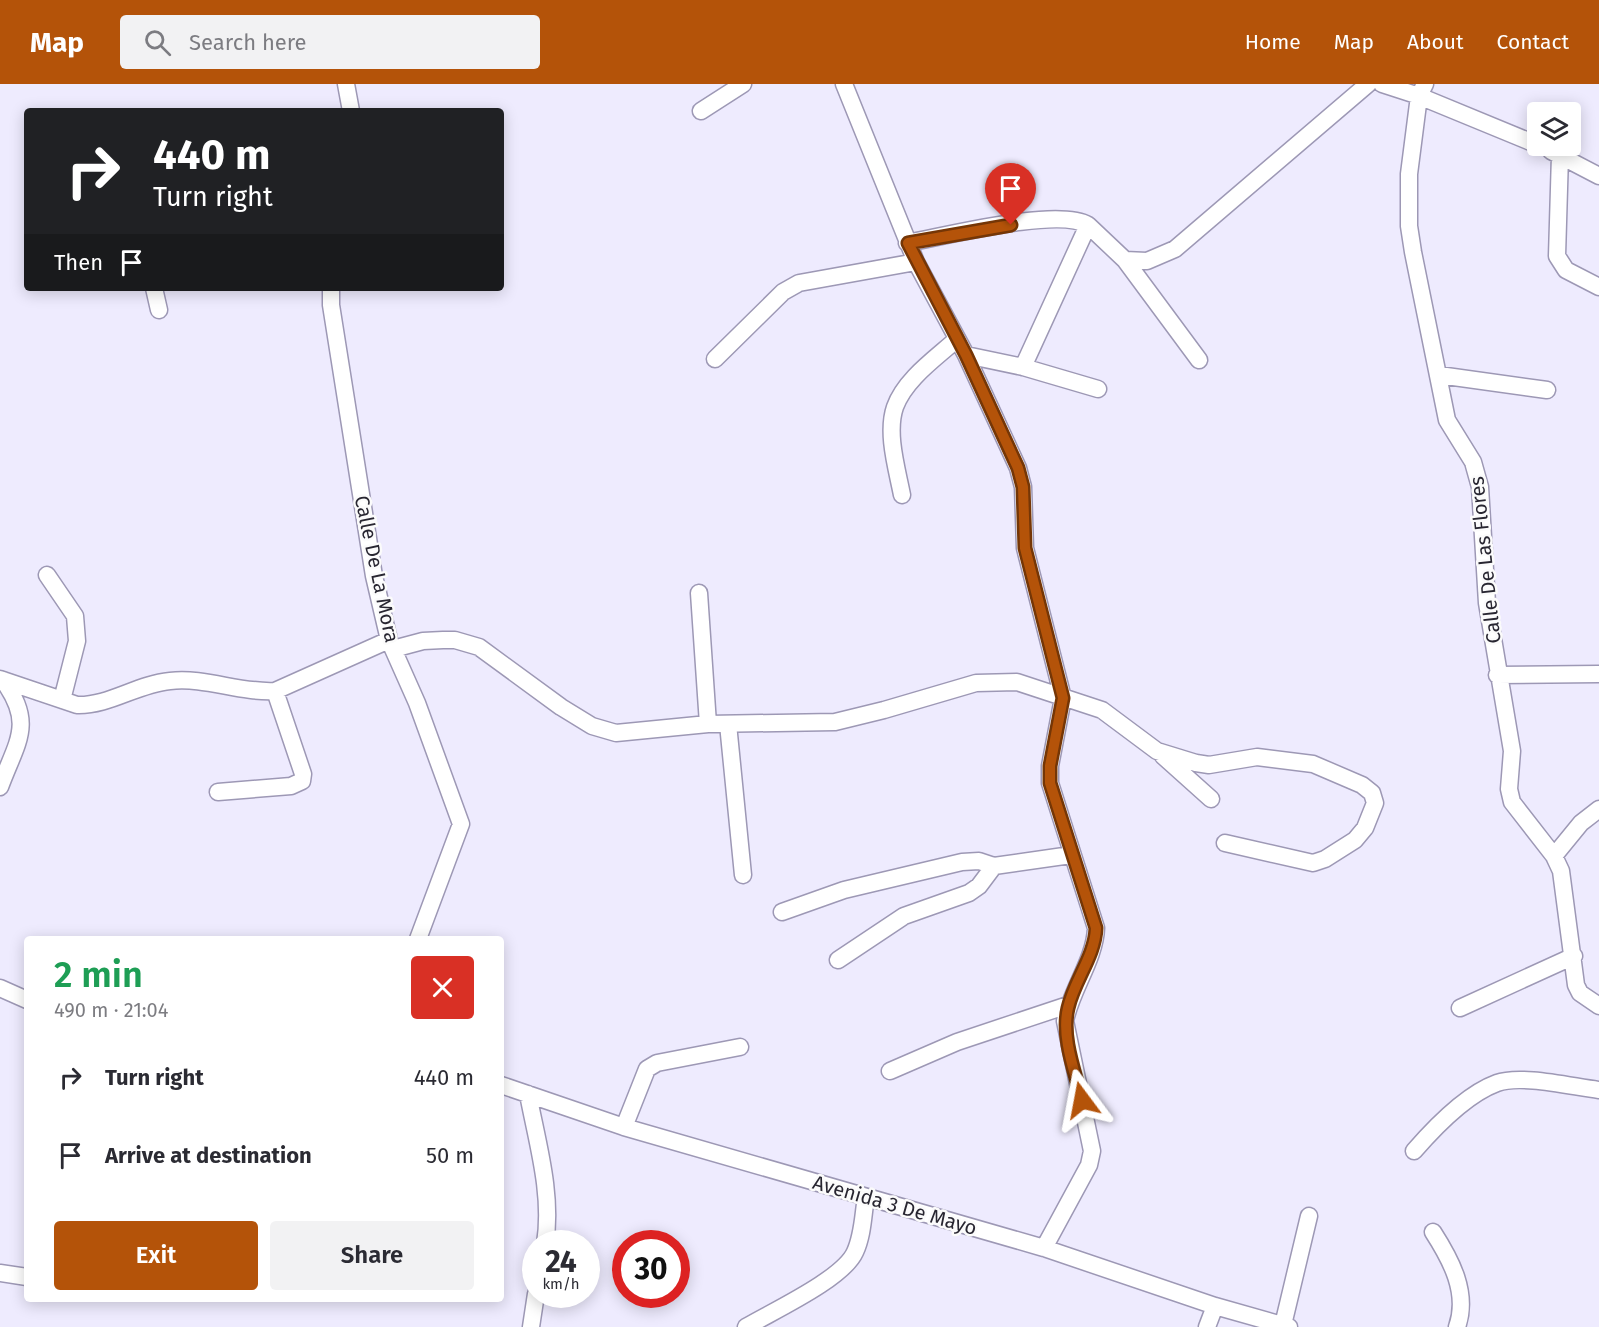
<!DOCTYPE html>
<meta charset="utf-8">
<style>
:root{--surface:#fff;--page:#f2f2f3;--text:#2b2b33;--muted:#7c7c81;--accent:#b45309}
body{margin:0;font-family:"Fira Sans",sans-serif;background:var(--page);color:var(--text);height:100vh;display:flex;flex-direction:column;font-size:22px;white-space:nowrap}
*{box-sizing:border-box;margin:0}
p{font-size:20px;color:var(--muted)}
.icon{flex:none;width:33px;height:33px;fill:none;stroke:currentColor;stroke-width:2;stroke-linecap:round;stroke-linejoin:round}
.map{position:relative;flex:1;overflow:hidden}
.panel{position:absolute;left:24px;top:852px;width:480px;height:366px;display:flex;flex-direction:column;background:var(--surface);border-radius:6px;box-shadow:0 3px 15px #0003}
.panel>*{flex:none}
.top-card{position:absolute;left:24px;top:24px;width:480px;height:183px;border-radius:6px;box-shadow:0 3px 15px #0003;background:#202124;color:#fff;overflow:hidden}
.tools{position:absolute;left:1527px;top:18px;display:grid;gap:12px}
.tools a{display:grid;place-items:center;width:54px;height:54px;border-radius:6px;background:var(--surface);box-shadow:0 3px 15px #0003;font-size:30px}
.speed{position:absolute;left:522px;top:1146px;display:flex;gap:12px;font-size:30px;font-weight:700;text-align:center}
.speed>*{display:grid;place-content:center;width:78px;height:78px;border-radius:50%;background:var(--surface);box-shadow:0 3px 15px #0003;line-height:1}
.speed small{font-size:15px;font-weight:400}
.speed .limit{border:9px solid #d22;background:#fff;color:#111}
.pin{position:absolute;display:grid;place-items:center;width:51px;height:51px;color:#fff;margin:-62px -26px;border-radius:50% 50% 50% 0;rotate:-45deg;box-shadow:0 0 6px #0007}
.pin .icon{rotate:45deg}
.me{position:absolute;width:66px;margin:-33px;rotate:347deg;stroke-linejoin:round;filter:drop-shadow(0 0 4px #0008)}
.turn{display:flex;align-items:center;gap:21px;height:126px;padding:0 30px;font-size:27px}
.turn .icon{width:78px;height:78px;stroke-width:2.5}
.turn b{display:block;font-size:42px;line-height:51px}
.then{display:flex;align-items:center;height:57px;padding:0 30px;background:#0003;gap:12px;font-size:22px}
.round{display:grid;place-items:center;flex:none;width:63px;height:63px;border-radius:6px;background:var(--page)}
.headline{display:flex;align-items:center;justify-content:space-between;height:102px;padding:0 30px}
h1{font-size:36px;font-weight:600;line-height:45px;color:#1e9e55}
.button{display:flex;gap:12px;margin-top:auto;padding:12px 30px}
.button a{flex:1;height:69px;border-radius:6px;background:var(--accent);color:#fff;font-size:24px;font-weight:600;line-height:69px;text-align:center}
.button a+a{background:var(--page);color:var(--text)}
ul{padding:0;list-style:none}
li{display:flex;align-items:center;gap:18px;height:78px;padding:0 30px}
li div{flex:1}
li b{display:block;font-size:22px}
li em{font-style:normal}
header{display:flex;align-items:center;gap:36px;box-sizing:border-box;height:84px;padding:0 30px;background:var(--accent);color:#fff}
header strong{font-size:28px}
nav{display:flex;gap:33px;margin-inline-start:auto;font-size:21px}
.search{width:420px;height:54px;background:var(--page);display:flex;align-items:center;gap:15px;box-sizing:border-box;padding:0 21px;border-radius:6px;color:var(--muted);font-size:22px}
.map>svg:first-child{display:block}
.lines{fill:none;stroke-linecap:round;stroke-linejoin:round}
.minor-casing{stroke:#9d98b5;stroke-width:19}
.minor{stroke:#fff;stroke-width:16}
.route-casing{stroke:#753606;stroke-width:15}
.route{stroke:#b45309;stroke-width:10}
.labels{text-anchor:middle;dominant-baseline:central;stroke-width:5;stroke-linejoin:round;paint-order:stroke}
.street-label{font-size:20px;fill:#282631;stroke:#fbfbfb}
</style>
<header>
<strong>Map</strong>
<div class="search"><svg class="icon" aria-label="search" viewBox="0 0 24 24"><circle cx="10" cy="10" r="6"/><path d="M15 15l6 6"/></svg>Search here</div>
<nav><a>Home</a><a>Map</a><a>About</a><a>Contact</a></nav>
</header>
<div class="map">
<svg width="1599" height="1243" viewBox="0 0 1599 1243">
<rect width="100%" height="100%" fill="#eeebfe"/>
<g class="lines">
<g class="minor-casing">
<path id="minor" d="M346 0 351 27
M844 0 916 178 966 271 1018 384 1023 403 1025 464 1063 614 1050 682V699L1096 844C1095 875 1071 906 1065 937L1092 1067 1089 1081 1044 1164
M1382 0 1419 12 1538 61
M1425 0 1419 12 1409 90V142L1413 168 1447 336 1473 378 1480 403 1487 519 1512 667 1509 705 1512 718 1554 772 1561 787 1576 901 1580 909 1599 922
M701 27 743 0
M1551 67 1599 92
M1560 71 1557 172 1566 186 1599 203
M1088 141 1125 176 1199 276
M907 159C946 152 1058 123 1088 141L1023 283
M1125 176 1147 177 1175 165 1368 0
M154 204 159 226
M331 204V221L374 492 389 556 417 619 461 740 418 855
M966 271 1023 283 1098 305
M715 275 783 208 799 199 916 178
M1439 291 1547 306
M902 411C897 385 886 349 895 323 905 295 936 274 957 255
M47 491 75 532 77 557 62 616
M699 509 708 640
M393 565 423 557 443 556H455L479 563 561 623 592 642 616 649 708 640 835 638 884 626 976 599 1017 598 1102 626 1157 667 1196 679 1209 681 1257 673 1313 680 1362 701 1372 709 1375 719 1365 744 1355 756 1325 775 1313 779 1225 759
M1497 591 1599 590
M0 595 77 621C109 622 137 600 170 597 206 593 239 609 275 607L389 556
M728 640 743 791
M1163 672 1211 715
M0 703C17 657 35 640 3 596
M218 708 291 702 302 697 303 690 275 607
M1554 772 1581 739 1599 725
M782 828 844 806 962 778 979 777 994 782 1071 771
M838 876 904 832 969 809 979 802 994 782
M0 904 27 916
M1460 924 1574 872
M890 987 957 958 1068 921
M501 1001 624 1043 1044 1164 1215 1222 1289 1243
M528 1010C537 1058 553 1110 545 1160
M624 1043 647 985 657 979 740 963
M1414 1067C1434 1044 1467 1010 1497 999 1521 990 1573 1003 1599 1006
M1433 1148C1451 1176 1469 1209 1457 1243
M0 1189 27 1193
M1283 1241 1309 1132
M531 1243 536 1210
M746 1243C773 1227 843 1195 855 1168 863 1151 863 1131 866 1113
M1207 1243 1215 1222"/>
</g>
<use href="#minor" class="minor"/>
</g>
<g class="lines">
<g class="route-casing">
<path id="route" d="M1011 141 908 159 966 271 1018 384 1023 403 1025 464 1063 614 1050 682V699L1096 844C1095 872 1074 897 1068 924 1061 953 1075 988 1082 1016"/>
</g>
<use href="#route" class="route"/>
</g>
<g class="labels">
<g class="street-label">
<text transform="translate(1485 476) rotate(-96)">Calle De Las Flores</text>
<text transform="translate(377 485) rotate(78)">Calle De La Mora</text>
<text transform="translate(895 1121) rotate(16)">Avenida 3 De Mayo</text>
</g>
</g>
</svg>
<div class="tools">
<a><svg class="icon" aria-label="layers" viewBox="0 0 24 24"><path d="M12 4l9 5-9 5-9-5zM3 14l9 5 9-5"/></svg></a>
</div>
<div class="speed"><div>24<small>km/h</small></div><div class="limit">30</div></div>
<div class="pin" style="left:1011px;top:141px;background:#d93025"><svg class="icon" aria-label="arrive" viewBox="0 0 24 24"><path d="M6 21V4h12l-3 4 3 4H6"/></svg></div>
<svg class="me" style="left:1082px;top:1016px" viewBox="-20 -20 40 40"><path d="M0-17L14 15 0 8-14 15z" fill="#b45309" stroke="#fff" stroke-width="4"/></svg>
<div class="top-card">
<div class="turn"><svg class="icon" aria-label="right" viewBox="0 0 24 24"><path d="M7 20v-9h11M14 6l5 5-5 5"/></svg><div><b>440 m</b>Turn right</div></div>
<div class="then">Then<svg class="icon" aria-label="arrive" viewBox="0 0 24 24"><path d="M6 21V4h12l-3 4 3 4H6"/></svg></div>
</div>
<section class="panel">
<div class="headline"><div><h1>2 min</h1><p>490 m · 21:04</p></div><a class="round" style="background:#d93025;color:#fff"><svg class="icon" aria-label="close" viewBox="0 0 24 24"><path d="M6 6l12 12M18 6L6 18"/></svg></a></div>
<ul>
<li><svg class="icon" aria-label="right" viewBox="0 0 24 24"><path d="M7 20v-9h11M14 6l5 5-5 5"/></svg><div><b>Turn right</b></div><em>440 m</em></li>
<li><svg class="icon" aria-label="arrive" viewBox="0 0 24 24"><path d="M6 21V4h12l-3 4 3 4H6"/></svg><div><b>Arrive at destination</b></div><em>50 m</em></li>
</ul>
<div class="button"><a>Exit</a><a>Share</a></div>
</section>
</div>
